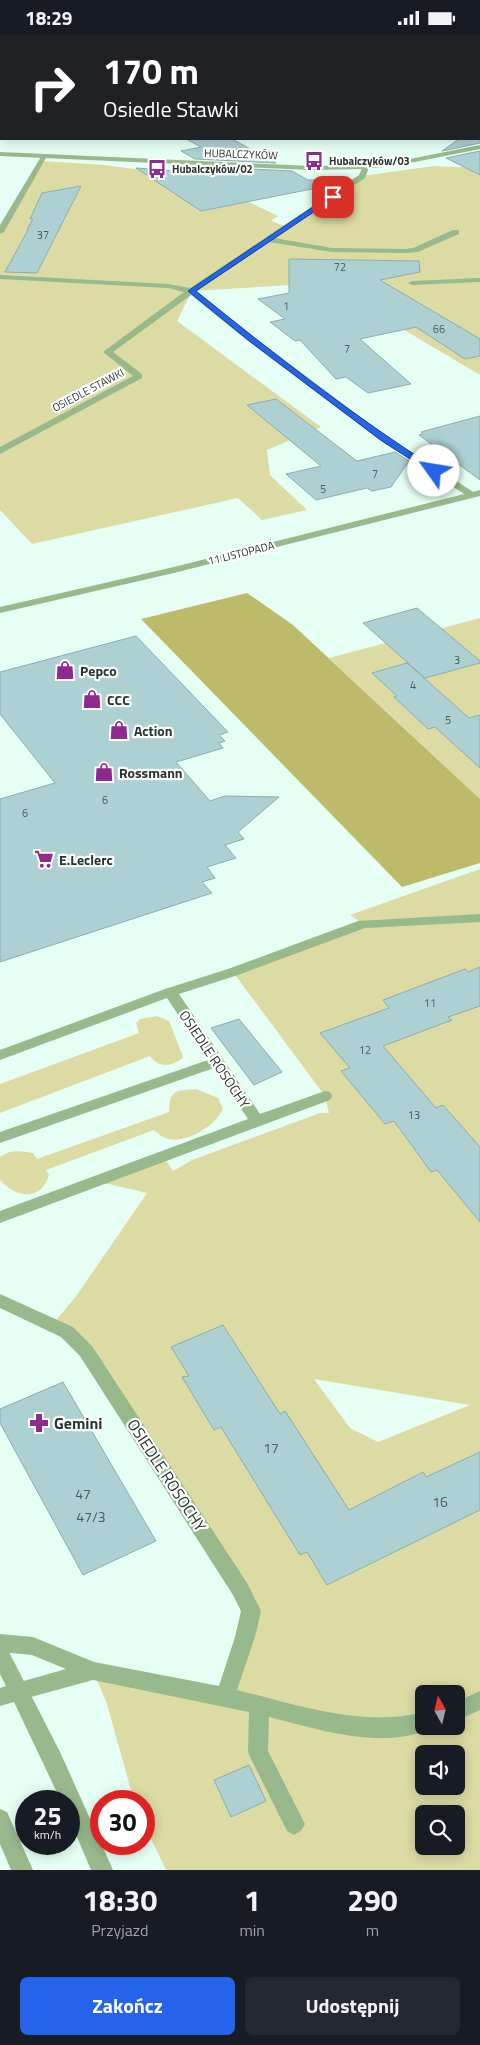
<!DOCTYPE html>
<html lang="pl">
<meta charset="utf-8">
<style>
:root{--surface:#171b24;--page:#242831;--text:#f1f3f6;--muted:#9ea1a6;--accent:#2563eb}
body{margin:0;font-family:"Titillium Web",sans-serif;background:var(--page);color:var(--text);height:100vh;display:flex;flex-direction:column;font-size:19px;white-space:nowrap}
*{box-sizing:border-box;margin:0}
p{font-size:16px;color:var(--muted)}
.icon{flex:none;width:28px;height:28px;fill:none;stroke:currentColor;stroke-width:2;stroke-linecap:round;stroke-linejoin:round}
.map{position:relative;height:1835px;overflow:hidden}
.sheet{display:flex;flex-direction:column;background:var(--surface);flex:1}
.sheet>*{flex:none}
.banner{position:absolute;left:0px;top:0px;width:480px;height:105px;box-shadow:0 2px 12px #0003;background:#202124;color:#fff;overflow:hidden}
.needle{width:32px;rotate:352deg}
.tools{position:absolute;left:415px;top:1650px;display:grid;gap:10px}
.tools a{display:grid;place-items:center;width:50px;height:50px;border-radius:8px;background:var(--surface);box-shadow:0 2px 12px #0003;font-size:25px}
.speed{position:absolute;left:15px;top:1755px;display:flex;gap:10px;font-size:25px;font-weight:700;text-align:center}
.speed>*{display:grid;place-content:center;width:65px;height:65px;border-radius:50%;background:var(--surface);box-shadow:0 2px 12px #0003;line-height:1}
.speed small{font-size:12px;font-weight:400}
.speed .limit{border:8px solid #d22;background:#fff;color:#111}
.pin{position:absolute;display:grid;place-items:center;width:42px;height:42px;color:#fff;margin:-21px;border-radius:10px;box-shadow:0 2px 8px #0006}
.me{position:absolute;width:55px;margin:-28px;rotate:302deg;stroke-linejoin:round;filter:drop-shadow(0 0 4px #0008)}
.turn{display:flex;align-items:center;gap:18px;height:105px;padding:0 20px;font-size:22px}
.turn .icon{width:65px;height:65px;stroke-width:2.5}
.turn b{display:block;font-size:35px;line-height:42px}
.eta{display:flex;justify-content:space-evenly;align-items:center;height:85px;text-align:center}
.eta b{font-size:30px;font-weight:700;line-height:35px}
.action{display:flex;gap:10px;margin-top:auto;padding:10px 20px}
.action a{flex:1;height:58px;border-radius:8px;background:var(--accent);color:#fff;font-size:20px;font-weight:700;line-height:58px;text-align:center}
.action a+a{background:var(--page);color:var(--text)}
.status{display:flex;justify-content:space-between;align-items:center;height:35px;padding:0 25px;background:var(--surface);direction:ltr}
.status svg{height:14px;fill:currentColor}
.map>svg:first-child{display:block}
.green{fill:#dcdba3;fill-rule:evenodd}
.forest{fill:#bdba69}
.lines{fill:none;stroke-linecap:round;stroke-linejoin:round}
.stream{stroke:#4887a3;stroke-width:4.5}
.building{fill:#add0d2;stroke:#8bacae}
.minor{fill:#97b98c;fill-rule:evenodd}
.tertiary{fill:#97b98c;fill-rule:evenodd}
.route{fill:#2563eb;stroke:#184099}
.labels{text-anchor:middle;dominant-baseline:central;stroke-width:4.5;stroke-linejoin:round;paint-order:stroke}
.far-street-label{font-size:11px;fill:#28342f;stroke:#fff}
.far-poi-label{font-size:11px;font-weight:bold;fill:#28342f;stroke:#fff;text-anchor:start}
.number-label{font-size:11px;fill:#495b58}
.poi-label{font-size:14px;font-weight:bold;fill:#28342f;stroke:#fff;text-anchor:start}
.street-label{font-size:14px;fill:#28342f;stroke:#fff}
.near-number-label{font-size:14px;fill:#495b58}
.near-poi-label{font-size:16px;font-weight:bold;fill:#28342f;stroke:#fff;text-anchor:start}
.near-street-label{font-size:16px;fill:#28342f;stroke:#fff}
</style>
<div class="status"><b>18:29</b><svg viewBox="0 0 49 12"><path d="M0 12V9h3v3zM5 12V6h3v6zM10 12V3h3v9zM15 12V0h3v12zM26 1h20v11H26zM47 4h2v5h-2z"/></svg></div>
<div class="map">
<svg width="480" height="1835" viewBox="0 0 480 1835">
<rect width="100%" height="100%" fill="#e6fff5"/>
<path class="green" d="M0 0H335L339 1H1L0 36Z
M41 126 104 130 150 136 186 137 278 181 271 186 288 192 362 141 434 131 480 133V340L325 248 192 256 177 286 321 392 267 415 270 440 307 475 262 485 238 463 32 509 0 475V197Z
M480 583V764L329 623Z
M480 834V1835H166L144 1789V1766H134L107 1669 93 1636 224 1661 251 1576 86 1316 53 1289 77 1260 147 1158 96 1146 163 1121 173 1136 192 1125 320 1078H329L325 1061 233 937 363 889 350 880ZM314 1344 470 1370 378 1407 350 1393ZM424 1659H456V1691H424ZM424 1719H456V1751H424ZM424 1779H456V1811H424Z
M157 981 169 986 182 1019 183 1023C171 1032 159 1033 150 1021L0 1078V1049L139 998 136 988 140 984Z
M196 1054 218 1063 223 1074C215 1092 182 1112 163 1102 160 1101 157 1097 154 1095L46 1135 49 1140C41 1167 16 1163 0 1145V1122C10 1114 21 1116 33 1118L37 1124 169 1077C170 1054 175 1056 196 1054Z"/>
<path class="forest" d="M247 558 293 590 480 764V828L402 852 141 584Z"/>
<g class="lines">
<path class="stream" d="M289 0 301 1"/>
</g>
<path class="building" d="M186 104H232L276 128 195 124 181 116 201 112Z
M459 104H480V108L442 116Z
M480 116V140L446 123Z
M209 132 292 136 308 145H317L318 150 322 152 201 176 136 133 220 139Z
M81 151 37 238 5 237 28 195H27L33 184H30L42 158Z
M289 224 419 226 420 237 380 245 480 304V321L465 324 416 292 360 304 411 349 368 358 346 342 336 344 300 305 295 306 270 287 285 284 258 264 289 258Z
M276 364 357 426 395 417 409 426 391 452 372 456 367 453 316 465 286 439 321 431 247 370Z
M480 381V445L419 400 423 399 421 397Z
M417 573 480 626V628L425 643 363 588Z
M136 601 228 697 219 700 225 706 219 708 223 713 176 727 210 766 225 761 279 762 238 797 244 804 225 810 236 823 207 832 215 843 202 847 212 858 0 927V764L55 748 0 679V637Z
M407 628 469 683 480 680V733L435 692 428 694 394 662 397 661 372 638Z
M480 932V971L448 982 452 985 383 1011 436 1073 443 1070 480 1112V1187L437 1135 431 1137 394 1086 385 1089 341 1036 350 1033 320 998 389 973 383 965 465 934 468 937Z
M239 984 282 1037 254 1050 211 993Z
M223 1290 280 1379 285 1376 349 1475 423 1437 426 1442 480 1417V1475L327 1550 307 1517 300 1520 221 1392 214 1395 182 1342 189 1341 171 1312Z
M63 1347 156 1506 83 1540 0 1388V1374Z
M249 1730 266 1766 231 1782 214 1745Z"/>
<g class="lines">
<path class="minor" d="M479 6H480V11L479 10Z
M42 120 47 121 4 197 0 199V190Z
M363 131 369 132 365 143 274 203 332 213 405 214 413 213 453 195H459V199L418 217 405 218 332 217 269 207 196 256 254 302 387 402 475 458V462H469L381 406 248 306 191 260 113 317 142 339V343L0 419V412L133 341 103 317 184 257 168 253 0 244V240L168 249 190 253 359 140Z
M480 243V247L412 250 408 248 412 246Z
M480 879V887L365 893 238 940 179 959 260 1079 325 1056 330 1057 332 1061 330 1065 0 1188V1176L248 1084 214 1033 0 1108V1097L208 1025 167 963 0 1025V1015L165 954 228 934 358 886Z
M0 1259 73 1292 92 1311 247 1548 261 1576 255 1602 237 1655C298 1670 361 1693 424 1677V1691H432L431 1694C379 1715 321 1695 269 1682L268 1716 305 1789 301 1796 294 1800 287 1796 251 1724 248 1717 249 1677 93 1645 20 1665 13 1663 10 1656 13 1649 66 1634 32 1620 0 1617V1599L33 1602 94 1627 219 1651 235 1602 241 1576 233 1560 80 1321 61 1302 0 1273Z
M480 1656V1675L456 1686V1667Z"/>
<path class="tertiary" d="M480 110V114L405 129 365 134 311 135 0 121V117L311 131 365 130 405 125Z
M480 455V461L174 538 0 578V572L174 532Z
M0 1610 7 1613 61 1719 113 1835H91L69 1783V1766H61L14 1667 0 1671V1653L6 1651 0 1639Z
M0 1774 7 1777 33 1835H11L0 1809Z"/>
</g>
<path class="route" d="M331 160 336 162 196 256C274 319 353 381 437 434V438H432L382 406 248 305 188 256Z"/>
<defs>
<g id="bus-bare" transform="scale(1.5)"><path d="M-5-6H5V4H4V6H2V4H-2V6H-4V4H-5ZM-3.5-4V0h7V-4ZM-3.5 1.2v1.5H-2V1.2ZM2 1.2v1.5H3.5V1.2Z" fill="#8f2a91" stroke="#fff" stroke-width="2.5" paint-order="stroke"/></g>
<g id="shop-bare" transform="scale(1.5)"><path d="M-5-2.5h2.3a2.7 3.5 0 0 1 5.4 0H5L5.5 6h-11ZM-1.5-2.5h3a1.5 2.3 0 0 0-3 0Z" fill="#8f2a91" stroke="#fff" stroke-width="2.5" paint-order="stroke"/></g>
<g id="supermarket-bare" transform="scale(1.5)"><path d="M-6-5.5h2.5l.6 2H6L4.5 2H-2.5L-4.4-4H-6ZM-1.5 3.2a1.3 1.3 0 1 0 .1 0ZM3 3.2a1.3 1.3 0 1 0 .1 0Z" fill="#8f2a91" stroke="#fff" stroke-width="2.5" paint-order="stroke"/></g>
<g id="pharmacy-bare" transform="scale(1.5)"><path d="M-2-6h4v4h4v4h-4v4h-4v-4h-4v-4h4Z" fill="#8f2a91" stroke="#fff" stroke-width="2.5" paint-order="stroke"/></g>
</defs>
<g fill-rule="evenodd">
<use href="#bus-bare" x="314" y="126"/>
<use href="#bus-bare" x="157" y="134"/>
<use href="#shop-bare" x="65" y="635"/>
<use href="#shop-bare" x="92" y="664"/>
<use href="#shop-bare" x="119" y="695"/>
<use href="#shop-bare" x="104" y="737"/>
<use href="#supermarket-bare" x="44" y="824"/>
<use href="#pharmacy-bare" x="39" y="1388"/>
</g>
<g class="labels">
<g class="far-street-label">
<text transform="translate(241 119) rotate(2)">HUBALCZYKÓW</text>
<text transform="translate(88 355) rotate(-28)">OSIEDLE STAWKI</text>
<text transform="translate(241 518) rotate(-14)">11 LISTOPADA</text>
</g>
<g class="far-poi-label">
<text x="329" y="126">Hubalczyków/03</text>
<text x="172" y="134">Hubalczyków/02</text>
</g>
<g class="number-label">
<text x="43" y="200">37</text>
<text x="340" y="232">72</text>
<text x="286" y="271">1</text>
<text x="439" y="294">66</text>
<text x="347" y="314">7</text>
<text x="375" y="439">7</text>
<text x="323" y="454">5</text>
<text x="457" y="625">3</text>
<text x="413" y="650">4</text>
<text x="448" y="685">5</text>
<text x="105" y="765">6</text>
<text x="25" y="778">6</text>
<text x="430" y="968">11</text>
<text x="365" y="1015">12</text>
<text x="414" y="1080">13</text>
</g>
<g class="poi-label">
<text x="80" y="635">Pepco</text>
<text x="107" y="664">CCC</text>
<text x="134" y="695">Action</text>
<text x="119" y="737">Rossmann</text>
<text x="59" y="824">E.Leclerc</text>
</g>
<g class="street-label">
<text transform="translate(215 1024) rotate(56)">OSIEDLE ROSOCHY</text>
</g>
<g class="near-number-label">
<text x="271" y="1412">17</text>
<text x="83" y="1458">47</text>
<text x="440" y="1466">16</text>
<text x="91" y="1481">47/3</text>
</g>
<g class="near-poi-label">
<text x="54" y="1388">Gemini</text>
</g>
<g class="near-street-label">
<text transform="translate(167 1440) rotate(57)">OSIEDLE ROSOCHY</text>
</g>
</g>
</svg>
<div class="tools">
<a><svg class="needle" viewBox="-14 -14 28 28"><path d="M0-13l5 13h-10z" fill="#e53935"/><path d="M0 13l5-13h-10z" fill="#9ea1a6"/></svg></a>
<a><svg class="icon" aria-label="sound" viewBox="0 0 24 24"><path d="M4 9h4l5-4v14l-5-4H4zM17 9q2 3 0 6"/></svg></a>
<a><svg class="icon" aria-label="search" viewBox="0 0 24 24"><circle cx="10" cy="10" r="6"/><path d="M15 15l6 6"/></svg></a>
</div>
<div class="speed"><div>25<small>km/h</small></div><div class="limit">30</div></div>
<div class="pin" style="left:333px;top:162px;background:#d93025"><svg class="icon" aria-label="arrive" viewBox="0 0 24 24"><path d="M6 21V4h12l-3 4 3 4H6"/></svg></div>
<svg class="me" style="left:434px;top:436px" viewBox="-20 -20 40 40"><circle r="19" fill="#fff"/><path d="M0-13L10 11 0 6-10 11z" fill="#2563eb"/></svg>
<div class="banner">
<div class="turn"><svg class="icon" aria-label="right" viewBox="0 0 24 24"><path d="M7 20v-9h11M14 6l5 5-5 5"/></svg><div><b>170 m</b>Osiedle Stawki</div></div>
</div>
</div>
<section class="sheet">
<div class="eta">
<div><b>18:30</b><p>Przyjazd</p></div>
<div><b>1</b><p>min</p></div>
<div><b>290</b><p>m</p></div>
</div>
<div class="action"><a>Zakończ</a><a>Udostępnij</a></div>
</section>
